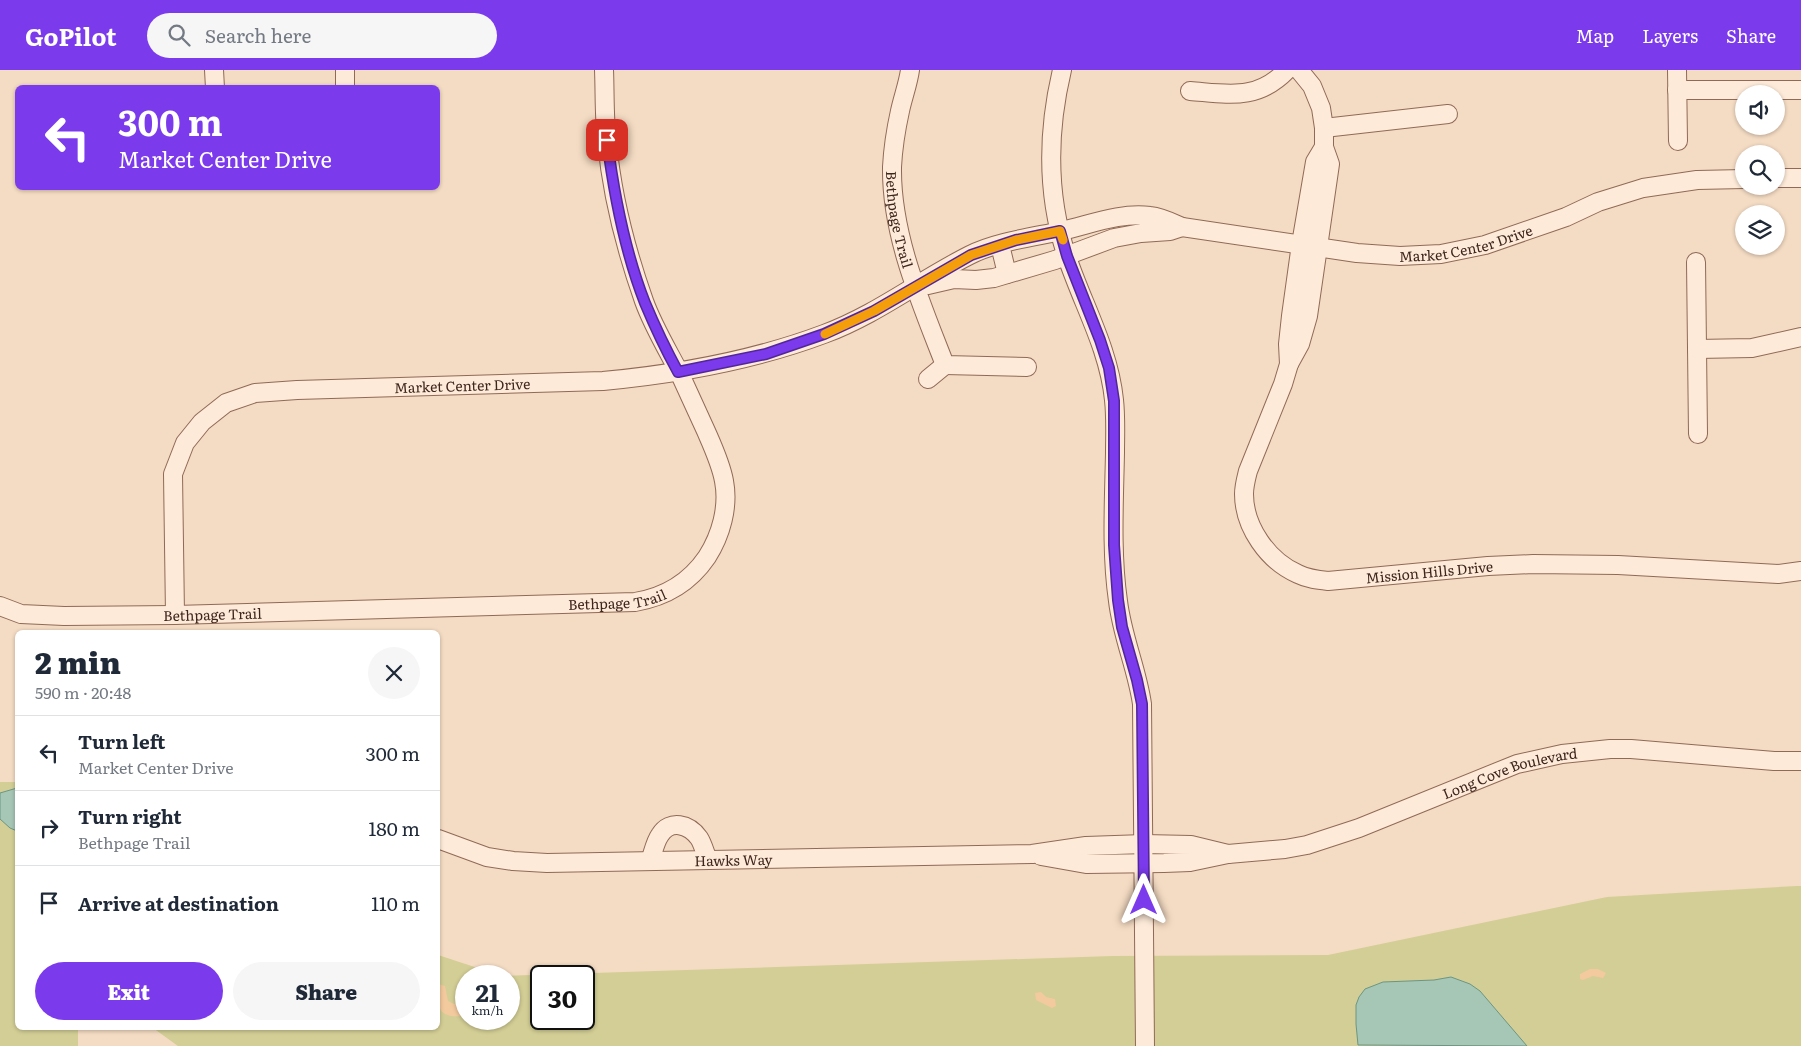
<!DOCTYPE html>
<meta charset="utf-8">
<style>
:root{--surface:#fff;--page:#f6f6f7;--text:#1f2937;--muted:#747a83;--line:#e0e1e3;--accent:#7c3aed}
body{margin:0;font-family:Literata,serif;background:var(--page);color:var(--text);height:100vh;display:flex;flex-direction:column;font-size:19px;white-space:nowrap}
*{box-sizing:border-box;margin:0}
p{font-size:16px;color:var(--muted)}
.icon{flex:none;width:28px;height:28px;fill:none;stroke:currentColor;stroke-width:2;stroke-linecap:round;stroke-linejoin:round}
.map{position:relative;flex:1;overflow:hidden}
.details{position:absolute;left:15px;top:560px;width:425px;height:400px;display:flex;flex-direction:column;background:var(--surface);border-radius:8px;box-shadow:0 1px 4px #0004}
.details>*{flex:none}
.guide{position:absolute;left:15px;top:15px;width:425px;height:105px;border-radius:8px;box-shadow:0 1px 4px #0004;background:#7c3aed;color:#fff;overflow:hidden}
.buttons{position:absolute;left:1735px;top:15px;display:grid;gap:10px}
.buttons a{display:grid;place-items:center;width:50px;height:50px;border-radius:50%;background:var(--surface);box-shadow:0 1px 4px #0004;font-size:25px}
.speed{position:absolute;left:455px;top:895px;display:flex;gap:10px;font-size:25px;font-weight:700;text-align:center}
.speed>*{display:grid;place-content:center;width:65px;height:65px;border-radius:50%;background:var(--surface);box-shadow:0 1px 4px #0004;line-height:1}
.speed small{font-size:12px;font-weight:400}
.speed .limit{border:2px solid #111;border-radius:8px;background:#fff;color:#111}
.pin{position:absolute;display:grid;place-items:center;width:42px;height:42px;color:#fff;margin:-21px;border-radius:10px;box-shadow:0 2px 8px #0006}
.me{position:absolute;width:55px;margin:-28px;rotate:0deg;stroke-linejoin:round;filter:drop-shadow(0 0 4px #0008)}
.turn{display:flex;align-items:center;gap:18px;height:105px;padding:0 20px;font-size:22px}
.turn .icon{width:65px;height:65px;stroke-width:2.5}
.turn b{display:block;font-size:35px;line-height:42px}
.round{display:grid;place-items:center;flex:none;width:52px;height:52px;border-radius:26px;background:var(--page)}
.summary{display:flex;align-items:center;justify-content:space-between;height:85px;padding:0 20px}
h1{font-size:30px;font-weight:800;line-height:38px}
.primary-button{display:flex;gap:10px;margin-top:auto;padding:10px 20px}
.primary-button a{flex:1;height:58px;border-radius:30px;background:var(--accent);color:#fff;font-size:20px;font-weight:800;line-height:58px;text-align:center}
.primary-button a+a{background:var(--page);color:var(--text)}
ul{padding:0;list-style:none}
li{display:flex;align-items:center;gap:15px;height:75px;padding:0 20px;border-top:1px solid var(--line)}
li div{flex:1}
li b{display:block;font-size:19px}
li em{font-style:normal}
header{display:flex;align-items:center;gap:30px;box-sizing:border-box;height:70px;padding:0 25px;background:var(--accent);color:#fff}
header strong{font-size:24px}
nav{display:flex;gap:28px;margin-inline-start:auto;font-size:18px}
.search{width:350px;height:45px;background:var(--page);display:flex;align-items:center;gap:12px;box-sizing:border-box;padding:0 18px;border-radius:28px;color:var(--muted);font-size:19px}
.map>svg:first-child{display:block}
.green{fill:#d3ce95;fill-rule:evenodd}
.sand{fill:#f3ca9d}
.water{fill:#a6c6b6;stroke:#6b9682}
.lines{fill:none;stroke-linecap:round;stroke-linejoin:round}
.minor-casing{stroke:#916a57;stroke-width:20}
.minor{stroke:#fdead8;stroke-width:18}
.route-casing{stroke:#51269a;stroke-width:12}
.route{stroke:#7c3aed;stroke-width:9}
.slow{stroke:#f59e0b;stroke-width:9}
.labels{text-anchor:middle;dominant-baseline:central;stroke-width:5;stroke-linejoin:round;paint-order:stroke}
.street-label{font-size:14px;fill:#3f261d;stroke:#fae7d4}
</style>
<header>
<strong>GoPilot</strong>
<div class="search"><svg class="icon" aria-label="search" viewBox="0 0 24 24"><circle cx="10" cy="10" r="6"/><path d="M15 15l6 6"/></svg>Search here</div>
<nav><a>Map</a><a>Layers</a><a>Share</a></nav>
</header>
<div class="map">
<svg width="1801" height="976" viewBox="0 0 1801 976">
<rect width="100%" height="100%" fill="#f4dbc3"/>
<path class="green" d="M0 712H17L18 958H78V976H0Z
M1797 816H1801V976H178L153 958H438V885L502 906 1113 886 1328 885 1607 827ZM466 906H509V949H466ZM541 906H584V949H541Z"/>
<path class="sand" d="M1590 899H1598L1606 903 1603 908 1593 906 1583 910 1580 909V904Z
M438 914 445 916 448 931C454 935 460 934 466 939L462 946C437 948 437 936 438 914Z
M1041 922 1046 927 1055 929 1056 936 1052 938 1036 930 1035 923Z"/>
<path class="water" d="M17 718H18L17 761 10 758 0 749V723Z
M1451 907 1470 914 1480 921 1527 976 1358 975 1356 954V935L1359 927 1365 919 1383 912 1434 910Z"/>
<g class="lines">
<g class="minor-casing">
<g id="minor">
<path d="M214 0 215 18"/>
<path d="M345 0V18"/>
<path id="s1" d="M910 0C908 14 903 27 900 41 896 59 893 78 892 97 891 165 921 233 945 295L1027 297"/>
<path d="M1062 0C1047 63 1046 124 1067 187 1083 235 1109 279 1114 330 1116 348 1115 366 1115 383 1114 432 1111 483 1118 531 1122 566 1137 599 1142 634L1145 976"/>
<path d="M1677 0 1678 71"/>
<path d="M1677 20H1801"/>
<path d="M1190 21C1229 24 1257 31 1287 0"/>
<path d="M1324 58 1448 44"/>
<path id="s2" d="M1324 77 1315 92 1301 174 1291 246 1288 274 1289 294 1283 314 1248 401C1246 409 1244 416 1244 424 1244 457 1268 491 1298 504 1308 509 1318 510 1328 511L1488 496 1533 494 1618 495 1778 504 1801 501"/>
<path d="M1776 108H1801"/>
<path d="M1000 175 1007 204"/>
<path d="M1696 192 1698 364"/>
<path d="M928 215 954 209 976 210 994 208 1055 190 1114 168 1141 163 1170 161 1182 157"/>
<path d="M1697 279 1752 278 1801 267"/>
<path d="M1289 294 1300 274 1308 246 1330 94 1324 77V58L1321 38 1312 16 1299 0"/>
<path d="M928 309 945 295"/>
<path id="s3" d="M0 536 21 544 64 546 175 545 635 532C665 527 690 512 707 487 721 465 729 437 724 411 721 394 713 377 706 361 697 341 688 322 679 302 667 279 653 256 644 231 626 180 612 126 607 72 604 48 605 24 604 0"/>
<path id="s4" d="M175 545 173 404 185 373 202 352 226 333 255 323 297 320 603 311C679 304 752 291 824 264 876 245 920 210 970 185 995 172 1033 167 1061 161 1089 155 1120 142 1150 146 1161 147 1171 152 1182 157L1357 183 1400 186 1441 184 1485 175 1566 147 1598 132 1643 118 1697 110 1744 109"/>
<path id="s5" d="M438 769 487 787 513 791 547 793 1032 784 1086 776 1144 774 1191 775 1228 784"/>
<path id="s6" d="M1041 786 1086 794 1164 793 1190 792 1228 784 1285 779 1307 775 1359 758 1517 694 1562 684 1610 679H1631L1774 691H1801"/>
<path d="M650 791C653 783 655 772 660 765 670 749 689 754 699 768 703 774 705 783 708 790"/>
</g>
</g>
<use href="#minor" class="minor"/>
</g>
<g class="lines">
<g class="route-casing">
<path id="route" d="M607 70C614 125 625 182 645 233 655 257 666 280 678 302L766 284 824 264 874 241 971 185 1016 170 1060 161 1067 186 1100 270 1109 298 1114 331V475L1118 530 1122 557 1137 610 1142 634 1144 830"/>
</g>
<use href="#route" class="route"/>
<path class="slow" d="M825 264 874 241 971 185 1016 170 1060 161 1063 170"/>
</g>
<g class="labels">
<g class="street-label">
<text stroke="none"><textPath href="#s1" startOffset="152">Bethpage Trail</textPath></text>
<text stroke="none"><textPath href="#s4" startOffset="1510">Market Center Drive</textPath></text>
<text stroke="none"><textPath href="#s4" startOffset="470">Market Center Drive</textPath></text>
<text stroke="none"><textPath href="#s2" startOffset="594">Mission Hills Drive</textPath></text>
<text stroke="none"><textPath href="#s3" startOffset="619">Bethpage Trail</textPath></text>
<text stroke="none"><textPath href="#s3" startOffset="214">Bethpage Trail</textPath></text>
<text stroke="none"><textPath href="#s6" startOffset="484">Long Cove Boulevard</textPath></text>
<text stroke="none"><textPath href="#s5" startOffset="299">Hawks Way</textPath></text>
</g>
</g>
</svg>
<div class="buttons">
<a><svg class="icon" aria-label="sound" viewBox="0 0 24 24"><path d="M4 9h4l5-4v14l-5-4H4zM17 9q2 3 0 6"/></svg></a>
<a><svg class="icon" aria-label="search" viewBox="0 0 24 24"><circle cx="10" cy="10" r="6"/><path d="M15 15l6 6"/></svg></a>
<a><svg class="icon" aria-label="layers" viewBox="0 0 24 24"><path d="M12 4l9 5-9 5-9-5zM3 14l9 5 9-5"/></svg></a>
</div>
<div class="speed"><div>21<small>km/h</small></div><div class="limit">30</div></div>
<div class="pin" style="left:607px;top:70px;background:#d93025"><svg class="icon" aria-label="arrive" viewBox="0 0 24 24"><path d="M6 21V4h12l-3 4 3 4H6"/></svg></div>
<svg class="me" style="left:1144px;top:830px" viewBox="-20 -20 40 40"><path d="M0-17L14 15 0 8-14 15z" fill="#7c3aed" stroke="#fff" stroke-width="4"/></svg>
<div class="guide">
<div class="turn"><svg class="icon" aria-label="left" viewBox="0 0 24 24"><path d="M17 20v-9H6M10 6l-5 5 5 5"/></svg><div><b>300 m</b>Market Center Drive</div></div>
</div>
<section class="details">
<div class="summary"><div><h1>2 min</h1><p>590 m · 20:48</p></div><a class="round"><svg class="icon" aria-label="close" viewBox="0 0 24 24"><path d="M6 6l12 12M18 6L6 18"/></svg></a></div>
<ul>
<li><svg class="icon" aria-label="left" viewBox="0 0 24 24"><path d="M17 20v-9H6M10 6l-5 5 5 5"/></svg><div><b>Turn left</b><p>Market Center Drive</p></div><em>300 m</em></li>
<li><svg class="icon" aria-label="right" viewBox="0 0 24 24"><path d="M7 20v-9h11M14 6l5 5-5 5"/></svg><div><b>Turn right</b><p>Bethpage Trail</p></div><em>180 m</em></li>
<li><svg class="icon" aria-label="arrive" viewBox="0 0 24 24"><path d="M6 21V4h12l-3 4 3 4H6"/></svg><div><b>Arrive at destination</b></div><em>110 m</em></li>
</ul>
<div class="primary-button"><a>Exit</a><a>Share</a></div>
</section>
</div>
